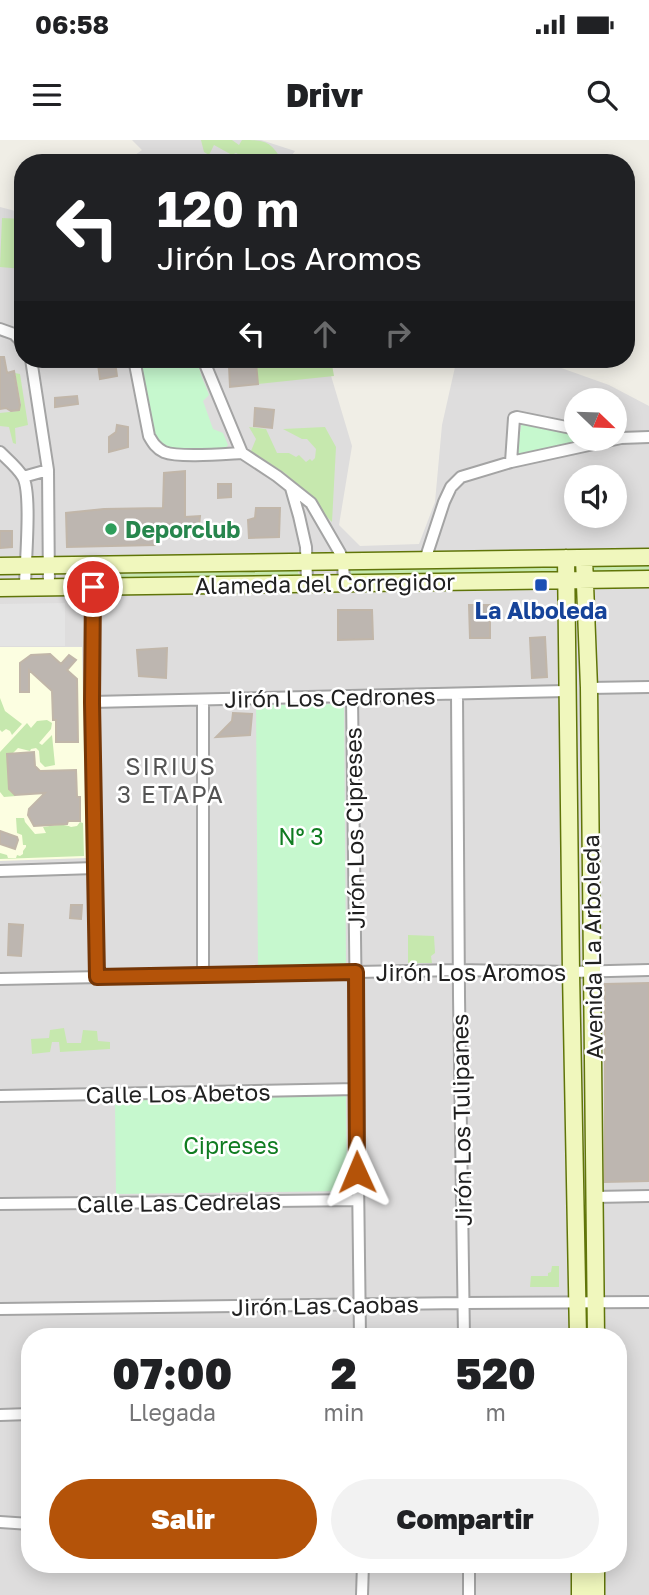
<!DOCTYPE html>
<html lang="es">
<meta charset="utf-8">
<style>
:root{--surface:#fff;--page:#f2f2f2;--text:#202124;--muted:#757577;--accent:#b45309}
body{margin:0;font-family:"Golos Text",sans-serif;background:var(--page);color:var(--text);height:100vh;display:flex;flex-direction:column;font-size:26px;white-space:nowrap}
*{box-sizing:border-box;margin:0}
p{font-size:23px;color:var(--muted)}
.icon{flex:none;width:38px;height:38px;fill:none;stroke:currentColor;stroke-width:2;stroke-linecap:round;stroke-linejoin:round}
.map{position:relative;flex:1;overflow:hidden}
.drawer{position:absolute;left:21px;top:1188px;width:606px;height:245px;display:flex;flex-direction:column;background:var(--surface);border-radius:28px;box-shadow:0 4px 18px #0003}
.drawer>*{flex:none}
.guide{position:absolute;left:14px;top:14px;width:621px;height:214px;border-radius:28px;box-shadow:0 4px 18px #0003;background:#202124;color:#fff;overflow:hidden}
.needle{width:46px;rotate:113deg}
.fabs{position:absolute;left:564px;top:248px;display:grid;gap:14px}
.fabs a{display:grid;place-items:center;width:63px;height:63px;border-radius:50%;background:var(--surface);box-shadow:0 4px 18px #0003;font-size:35px}
.pin{position:absolute;display:grid;place-items:center;width:60px;height:60px;color:#fff;margin:-30px;border:4px solid #fff;border-radius:50%;box-shadow:0 2px 7px #0007}
.me{position:absolute;width:77px;margin:-38px;rotate:359deg;stroke-linejoin:round;filter:drop-shadow(0 0 5px #0008)}
.turn{display:flex;align-items:center;gap:24px;height:147px;padding:0 28px;font-size:32px}
.turn .icon{width:91px;height:91px;stroke-width:2.5}
.turn b{display:block;font-size:49px;line-height:60px}
.lanes{display:flex;align-items:center;height:66px;padding:0 28px;background:#0003;justify-content:center;gap:35px;direction:ltr}
.lanes .off{opacity:.35}
.eta{display:flex;justify-content:space-evenly;align-items:center;height:119px;text-align:center}
.eta b{font-size:42px;font-weight:800;line-height:49px}
.button{display:flex;gap:14px;margin-top:auto;padding:14px 28px}
.button a{flex:1;height:80px;border-radius:42px;background:var(--accent);color:#fff;font-size:28px;font-weight:800;line-height:80px;text-align:center}
.button a+a{background:var(--page);color:var(--text)}
.status{display:flex;justify-content:space-between;align-items:center;height:49px;padding:0 35px;background:var(--surface);direction:ltr}
.status svg{height:19px;fill:currentColor}
header{display:flex;justify-content:space-between;align-items:center;height:91px;padding:0 28px;background:var(--surface);font-size:32px;font-weight:800}
.map>svg:first-child{display:block}
.residential{fill:#dedddd;fill-rule:evenodd}
.education{fill:#fcfee1}
.grass{fill:#c6e8ae}
.park{fill:#c6f8ce}
.parking{fill:#e4e4e4}
.building{fill:#bdb6b0;stroke:#c1b6a9;stroke-width:2}
.lines{fill:none;stroke-linecap:round;stroke-linejoin:round}
.street-casing{stroke:#a4a4a4;stroke-width:14}
.secondary-casing{stroke:#607509;stroke-width:19}
.street{stroke:#fff;stroke-width:10}
.secondary{stroke:#f0f7bd;stroke-width:16}
.route-casing{stroke:#753606;stroke-width:18}
.route{stroke:#b45309;stroke-width:12}
.leisure-dot{fill:#2e9e5b;stroke:#fff;stroke-width:2.5}
.transit-dot{fill:#1a4fb4;stroke:#fff;stroke-width:2.5}
.labels{text-anchor:middle;dominant-baseline:central;stroke-width:5;stroke-linejoin:round;paint-order:stroke}
.leisure-label{font-size:23px;font-weight:bold;fill:#27864d;stroke:#fff;text-anchor:start}
.street-label{font-size:23px;fill:#202020;stroke:#fff}
.transit-label{font-size:23px;font-weight:bold;fill:#164399;stroke:#fff}
.park-label{font-size:23px;fill:#107c21;stroke:#fff}
.neighbourhood-label{font-size:24px;letter-spacing:2px;fill:#535353;stroke:#fff}
</style>
<div class="status"><b>06:58</b><svg viewBox="0 0 49 12"><path d="M0 12V9h3v3zM5 12V6h3v6zM10 12V3h3v9zM15 12V0h3v12zM26 1h20v11H26zM47 4h2v5h-2z"/></svg></div>
<header><svg class="icon" aria-label="menu" viewBox="0 0 24 24"><path d="M4 6h16M4 12h16M4 18h16"/></svg>Drivr<svg class="icon" aria-label="search" viewBox="0 0 24 24"><circle cx="10" cy="10" r="6"/><path d="M15 15l6 6"/></svg></header>
<div class="map">
<svg width="649" height="1455" viewBox="0 0 649 1455">
<rect width="100%" height="100%" fill="#f0eee6"/>
<path class="residential" d="M132 0H261L295 11 286 23H124L142 10Z
M0 67 23 73V219H326L352 306 339 385 360 406 419 404 435 362 442 285 455 227 483 219H536L609 245 649 266V1455H0ZM576 261H614V299H576ZM576 338H614V376H576ZM30 1197H618V1424H30Z"/>
<path class="education" d="M0 507H82L86 718 0 721Z"/>
<path class="grass" d="M201 0H232L239 5 242 0C263 0 270 0 281 19L278 23H252L236 13 232 15 214 5 209 15 204 12Z
M2 78 23 79V129L0 127Z
M291 219H331L334 236 258 244 256 221Z
M15 233 20 234 28 285 15 288 16 304 13 303 9 287 0 286V273L18 271 21 264Z
M249 287 266 289 277 313H289L296 317 299 315 306 322 310 319 312 321 315 318 316 309 307 299H302L283 289 325 287 336 307 332 382 326 376 321 378 317 370 286 334 251 311 256 299Z
M636 423H649V433L593 434 590 427 622 426Z
M559 426V432L557 434 353 436 349 432 353 427Z
M151 429H297L299 435 298 437 72 441V435L139 434Z
M0 558 5 571 22 584 12 595 10 591 6 589 2 592 0 590Z
M47 580 52 583 51 589 39 603 42 605 52 595 55 625 45 627 40 622 39 611 36 608 31 609 30 611 18 608 7 619 9 650 16 656 4 657 0 652V612L27 583 31 588 37 581Z
M16 678H24L25 682 35 694 46 693 43 687C51 686 63 683 71 687L77 686 80 682 83 683 84 716 0 719V713L7 715 8 718H16L17 715 20 716 23 714V711L26 707V705H23L22 695 17 693Z
M408 795 434 796 435 813 431 816 432 823H408Z
M64 888 67 903H81L83 890 97 891 98 901 110 902V909L60 912 59 902H52L50 912 32 914 31 899 49 898 50 890Z
M552 1126H559V1147H530L531 1136H548V1133L551 1132Z"/>
<path class="park" d="M140 219H197L201 235 209 255 203 261 213 289 223 293 228 305 223 311 176 310 162 306 153 295Z
M522 281 576 294V299H591L516 316Z
M344 564 346 827 258 828 256 565Z
M346 956 347 1051 116 1054 115 960Z"/>
<path class="parking" d="M65 463V506H0V464Z"/>
<path class="building" d="M0 217H4L7 233 14 231 20 265 19 270 11 271 6 268 0 269Z
M115 222 117 236 100 239 98 224Z
M256 223 258 244 230 247 229 226Z
M77 256 78 264 55 267V258Z
M255 268 274 270 272 288 254 286Z
M117 285 128 287V307L109 312V297L116 292Z
M185 331V377L200 376 198 396 155 398V405L67 407 66 373 104 369 163 368 164 333Z
M218 344H231V357L218 358Z
M256 368H280L279 397 249 398 248 380 255 378Z
M0 391H12V407L0 408Z
M469 465H490V498H470Z
M338 470H372L373 499 338 500Z
M545 497 547 537 532 538 530 498Z
M167 508 166 538 139 536 137 510Z
M50 514 61 524 69 515 76 520 67 530 77 539 78 602H56V580H53L52 551 29 530V552H20V523L31 515Z
M233 573 252 574 250 595 216 597 232 581Z
M34 612 35 626 40 631 76 630 77 657H80V681H68L67 684 34 686 28 675 29 669 45 653 15 655 9 649 7 614Z
M0 691 17 697 18 700 15 709 0 704Z
M71 765H82L81 779 70 778Z
M9 784 23 785 21 816 8 815Z
M649 843V1041L605 1042V844Z"/>
<g class="lines">
<g class="street-casing">
<path id="street" d="M0 189 14 194 23 203
M31 219 48 330 49 448
M134 219 149 296C153 303 156 308 164 312 179 318 224 314 242 313
M203 219 242 313 277 336 311 363 340 413 343 421 344 443
M0 312C7 319 18 328 23 337 32 354 25 425 25 448
M511 322 514 278 517 277 576 289
M23 337 48 330
M291 348 299 376 306 407 307 443
M425 420 444 362 451 347 461 337 511 322 621 298 649 297
M93 447 92 562 97 837
M589 548 649 547
M457 554 459 856 464 1197
M352 556 360 1197
M203 560V835
M92 562 567 551
M0 731 95 728
M0 839 459 830 571 832 649 830
M0 956 356 949
M594 1057 649 1056
M0 1064 358 1060
M0 1169 463 1163 649 1162
M0 1275 30 1274
M0 1382 30 1384
M469 1424V1455
M362 1455 363 1424"/>
</g>
<g class="secondary-casing">
<path id="secondary" d="M566 418 571 832 578 1197
M584 418 589 548 596 1197
M0 426 649 417
M0 448 649 439
M580 1424V1455
M596 1424V1455"/>
</g>
<use href="#street" class="street"/>
<use href="#secondary" class="secondary"/>
</g>
<g class="lines">
<g class="route-casing">
<path id="route" d="M93 447 92 562 97 837 356 832 357 1032"/>
</g>
<use href="#route" class="route"/>
</g>
<circle class="leisure-dot" cx="111" cy="389" r="7"/>
<rect class="transit-dot" x="534" y="438" width="14" height="14" rx="3.5"/>
<g class="labels">
<g class="leisure-label">
<text x="125" y="389">Deporclub</text>
</g>
<g class="street-label">
<text transform="translate(325 443) rotate(-1)">Alameda del Corregidor</text>
<text transform="translate(330 557) rotate(-1)">Jirón Los Cedrones</text>
<text transform="translate(354 688) rotate(-91)">Jirón Los Cipreses</text>
<text transform="translate(592 807) rotate(-91)">Avenida La Arboleda</text>
<text x="471" y="832">Jirón Los Aromos</text>
<text transform="translate(178 953) rotate(-1)">Calle Los Abetos</text>
<text transform="translate(461 980) rotate(-91)">Jirón Los Tulipanes</text>
<text transform="translate(179 1062) rotate(-1)">Calle Las Cedrelas</text>
<text transform="translate(325 1165) rotate(-1)">Jirón Las Caobas</text>
</g>
<g class="transit-label">
<text x="541" y="470">La Alboleda</text>
</g>
<g class="park-label">
<text x="301" y="696">Nº 3</text>
<text x="231" y="1005">Cipreses</text>
</g>
<g class="neighbourhood-label">
<text x="171" y="625">SIRIUS<tspan x="171" dy="28">3 ETAPA</tspan></text>
</g>
</g>
</svg>
<div class="fabs">
<a><svg class="needle" viewBox="-14 -14 28 28"><path d="M0-13l5 13h-10z" fill="#e53935"/><path d="M0 13l5-13h-10z" fill="#757577"/></svg></a>
<a><svg class="icon" aria-label="sound" viewBox="0 0 24 24"><path d="M4 9h4l5-4v14l-5-4H4zM17 9q2 3 0 6"/></svg></a>
</div>
<div class="pin" style="left:93px;top:447px;background:#d93025"><svg class="icon" aria-label="arrive" viewBox="0 0 24 24"><path d="M6 21V4h12l-3 4 3 4H6"/></svg></div>
<svg class="me" style="left:357px;top:1032px" viewBox="-20 -20 40 40"><path d="M0-17L14 15 0 8-14 15z" fill="#b45309" stroke="#fff" stroke-width="4"/></svg>
<div class="guide">
<div class="turn"><svg class="icon" aria-label="left" viewBox="0 0 24 24"><path d="M17 20v-9H6M10 6l-5 5 5 5"/></svg><div><b>120 m</b>Jirón Los Aromos</div></div>
<div class="lanes"><svg class="icon" aria-label="left" viewBox="0 0 24 24"><path d="M17 20v-9H6M10 6l-5 5 5 5"/></svg><svg class="icon off" aria-label="ahead" viewBox="0 0 24 24"><path d="M12 20V5M6 11l6-6 6 6"/></svg><svg class="icon off" aria-label="right" viewBox="0 0 24 24"><path d="M7 20v-9h11M14 6l5 5-5 5"/></svg></div>
</div>
<section class="drawer">
<div class="eta">
<div><b>07:00</b><p>Llegada</p></div>
<div><b>2</b><p>min</p></div>
<div><b>520</b><p>m</p></div>
</div>
<div class="button"><a>Salir</a><a>Compartir</a></div>
</section>
</div>
